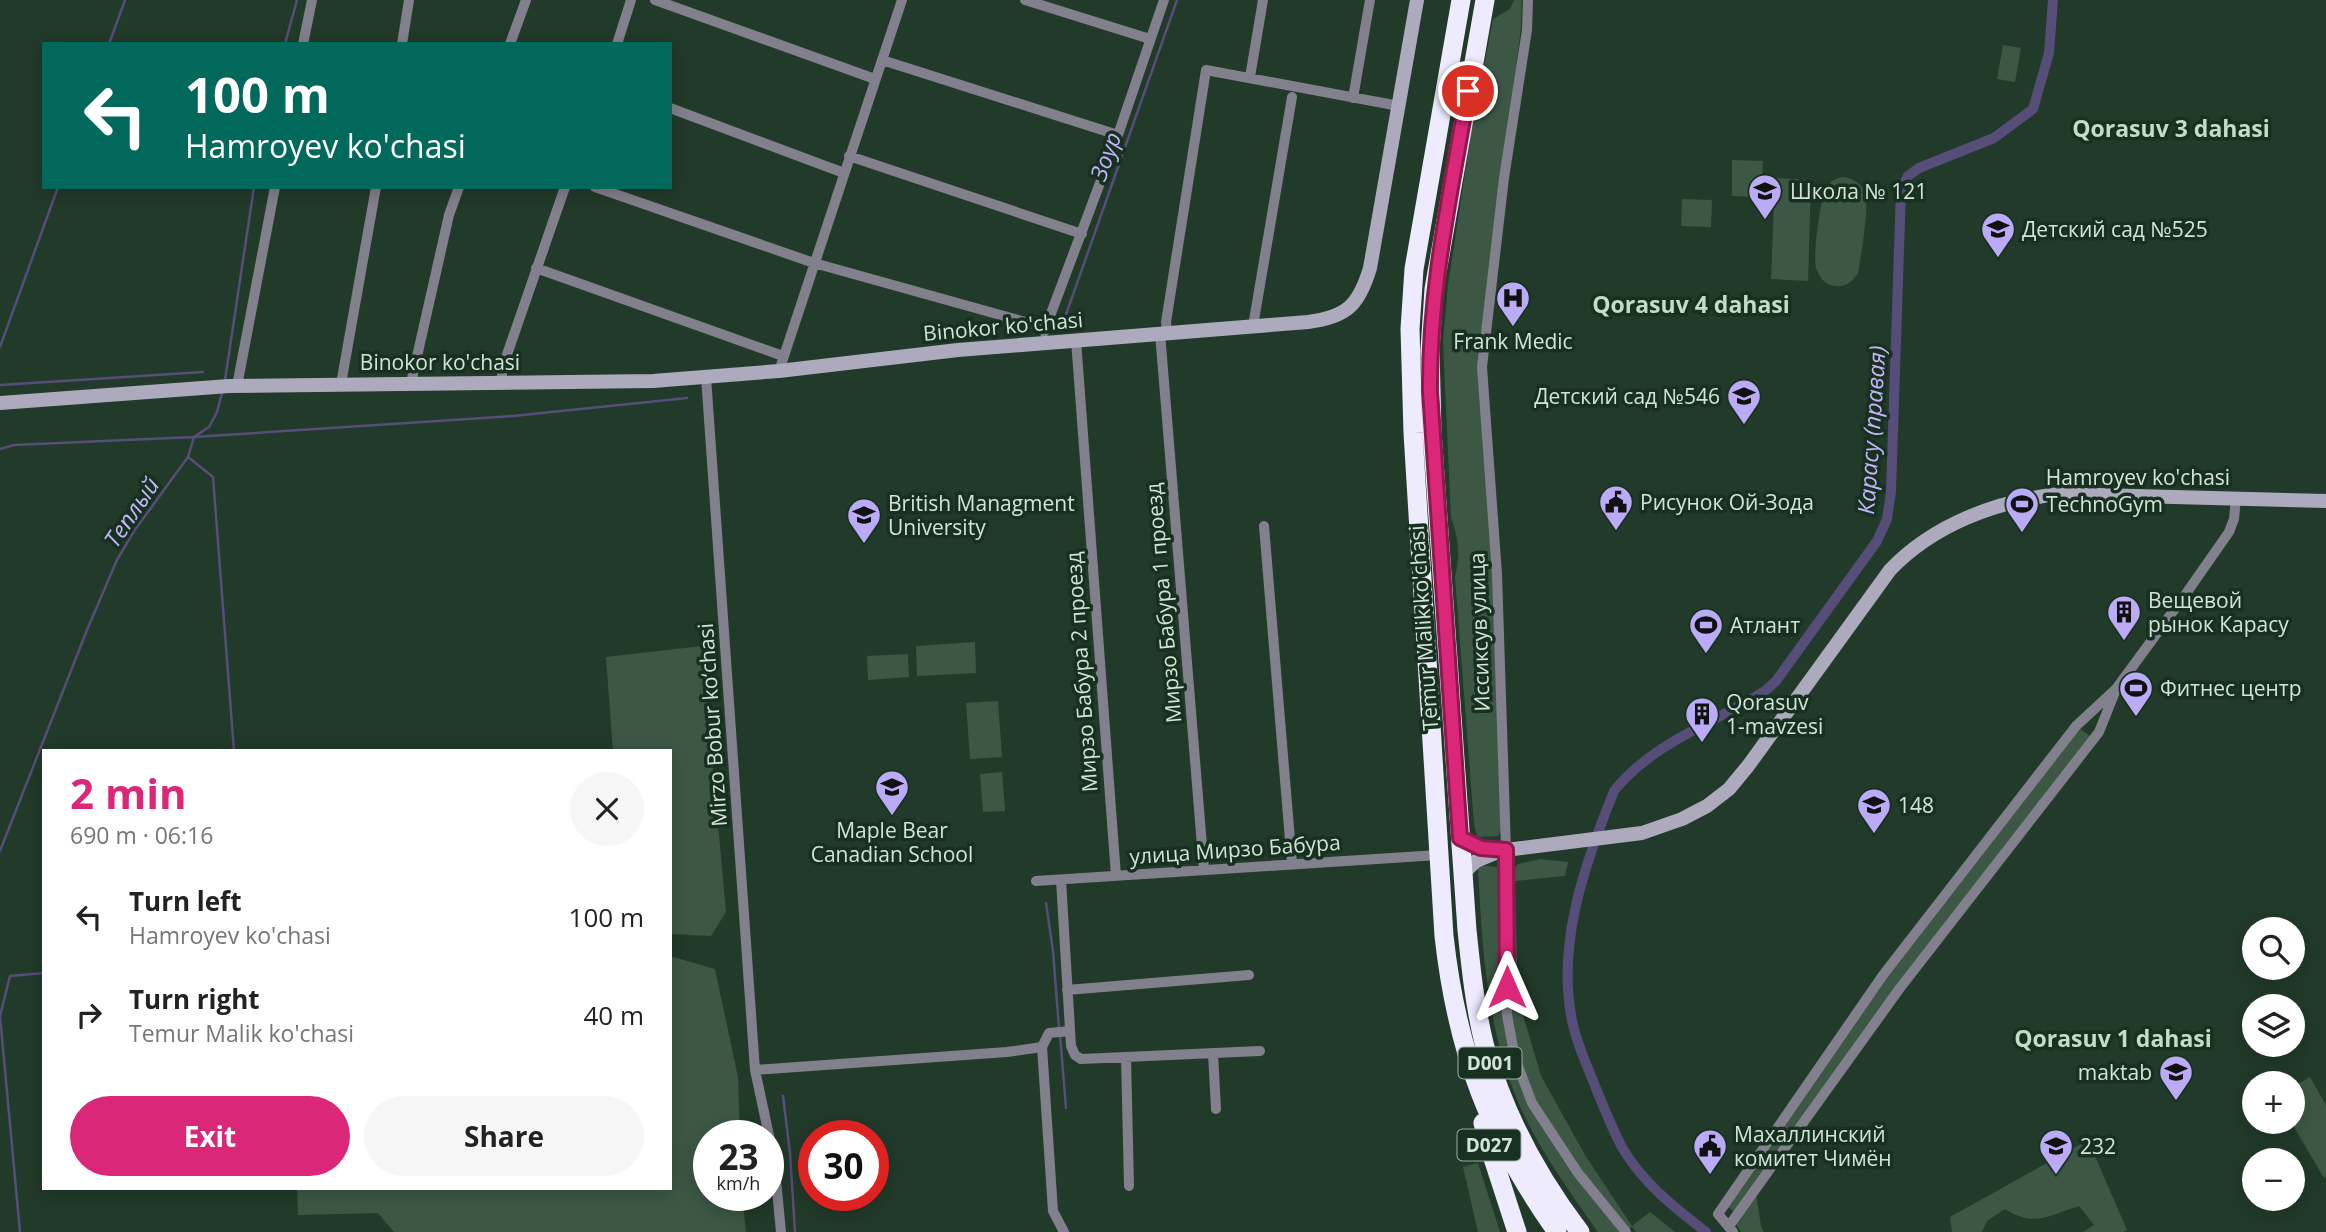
<!DOCTYPE html>
<meta charset="utf-8">
<style>
:root{--surface:#fff;--page:#f6f6f6;--text:#222;--muted:#767676;--accent:#db2777}
body{margin:0;font-family:"Open Sans",sans-serif;background:var(--page);color:var(--text);height:100vh;display:flex;flex-direction:column;font-size:26px;white-space:nowrap}
*{box-sizing:border-box;margin:0}
p{font-size:23px;color:var(--muted)}
.icon{flex:none;width:38px;height:38px;fill:none;stroke:currentColor;stroke-width:2;stroke-linecap:round;stroke-linejoin:round}
.map{position:relative;flex:1;overflow:hidden}
.panel{position:absolute;left:42px;top:749px;width:630px;height:441px;display:flex;flex-direction:column;background:var(--surface);border-radius:0px;box-shadow:0 4px 18px #0003}
.panel>*{flex:none}
.banner{position:absolute;left:42px;top:42px;width:630px;height:147px;border-radius:0px;box-shadow:0 4px 18px #0003;background:#00695c;color:#fff;overflow:hidden}
.fabs{position:absolute;left:2242px;top:917px;display:grid;gap:14px}
.fabs a{display:grid;place-items:center;width:63px;height:63px;border-radius:50%;background:var(--surface);box-shadow:0 4px 18px #0003;font-size:35px}
.speed{position:absolute;left:693px;top:1120px;display:flex;gap:14px;font-size:35px;font-weight:700;text-align:center}
.speed>*{display:grid;place-content:center;width:91px;height:91px;border-radius:50%;background:var(--surface);box-shadow:0 4px 18px #0003;line-height:1}
.speed small{font-size:18px;font-weight:400}
.speed .limit{border:10px solid #d22;background:#fff;color:#111}
.pin{position:absolute;display:grid;place-items:center;width:60px;height:60px;color:#fff;margin:-30px;border:4px solid #fff;border-radius:50%;box-shadow:0 2px 7px #0007}
.me{position:absolute;width:77px;margin:-38px;rotate:0deg;stroke-linejoin:round;filter:drop-shadow(0 0 5px #0008)}
.turn{display:flex;align-items:center;gap:24px;height:147px;padding:0 28px;font-size:32px}
.turn .icon{width:91px;height:91px;stroke-width:2.5}
.turn b{display:block;font-size:49px;line-height:60px}
.round{display:grid;place-items:center;flex:none;width:74px;height:74px;border-radius:37px;background:var(--page)}
.headline{display:flex;align-items:center;justify-content:space-between;height:119px;padding:0 28px}
h1{font-size:42px;font-weight:700;line-height:52px;color:var(--accent)}
.cta{display:flex;gap:14px;margin-top:auto;padding:14px 28px}
.cta a{flex:1;height:80px;border-radius:42px;background:var(--accent);color:#fff;font-size:28px;font-weight:700;line-height:80px;text-align:center}
.cta a+a{background:var(--page);color:var(--text)}
ul{padding:0;list-style:none}
li{display:flex;align-items:center;gap:21px;height:98px;padding:0 28px}
li div{flex:1}
li b{display:block;font-size:26px}
li em{font-style:normal}
.map>svg:first-child{display:block}
.green{fill:#3c5845}
.lines{fill:none;stroke-linecap:round;stroke-linejoin:round}
.stream{stroke:#574d79;stroke-width:2.5}
.canal{stroke:#574d79;stroke-width:10}
.street{stroke:#82808c;stroke-width:10}
.secondary{stroke:#aeaabe;stroke-width:14}
.highway{stroke:#eeebfe;stroke-width:19}
.route-casing{stroke:#8e194d;stroke-width:18}
.route{stroke:#db2777;stroke-width:12}
.labels{text-anchor:middle;dominant-baseline:central;stroke-width:7;stroke-linejoin:round;paint-order:stroke}
.shield{fill:#183020;stroke:#9cada1;stroke-width:2}
.shield-label{font-size:19px;font-weight:bold;fill:#d4e3d8}
.poi-label{font-size:21px;fill:#d4e3d8;stroke:#183020;text-anchor:start}
.street-label{font-size:21px;fill:#d4e3d8;stroke:#183020}
.neighbourhood-label{font-size:23px;font-weight:bold;fill:#c0ddc8;stroke:#183020}
.water-label{font-size:23px;font-style:italic;fill:#c3b4fb;stroke:#183020}
</style>
<div class="map">
<svg width="2326" height="1232" viewBox="0 0 2326 1232">
<rect width="100%" height="100%" fill="#223a2a"/>
<path class="green" d="M1514 0H1522L1521 27 1483 343 1504 823 1498 836 1477 837 1474 824 1455 577C1460 556 1459 539 1451 518L1443 341 1448 285 1471 134 1493 19 1510 9Z
M2003 45 2021 48 2015 82 1997 79Z
M1732 160 1763 161 1761 197 1732 196Z
M1843 177C1854 178 1865 186 1866 198 1868 213 1861 257 1858 273 1852 282 1846 287 1835 286 1826 286 1819 277 1816 268 1813 254 1820 206 1824 191 1829 182 1833 179 1843 177Z
M1775 178 1811 180 1808 281 1771 279Z
M1682 199 1712 200 1711 227 1681 226Z
M975 642 976 673 917 676 916 646Z
M702 646 726 912 711 936 670 934V751H613L606 657Z
M908 654 909 677 868 680 867 656Z
M998 701 1002 757 970 759 966 703Z
M2076 726 2094 739 1938 937 1737 1214 1725 1205 1883 975Z
M1002 772 1005 811 983 812 980 774Z
M1540 859 1568 862 1565 876 1515 881 1518 998 1541 1076 1585 1155 1632 1226 1650 1212 1675 1232H1636L1632 1227 1624 1232H1598C1571 1194 1543 1155 1523 1113 1487 1035 1482 950 1478 866 1491 865 1500 869 1513 869L1518 864Z
M670 956 715 969 738 1077 740 1136H709V1195H742L746 1232H394L378 1213 298 1215 297 1188H670Z
M2310 1077 2326 1105V1176L2324 1178 2291 1122 2293 1087Z
M2088 1140 2127 1230 2123 1232H2083L2094 1225 2079 1206C2049 1215 2035 1228 2005 1209L1987 1221 1982 1232H1952L1950 1217Z
M1478 1163 1500 1232H1478L1463 1167Z
M1756 1193 1761 1226 1764 1232H1741L1736 1224Z"/>
<g class="lines">
<path class="stream" d="M109 44 125 0
M285 44 297 0
M1063 323 1177 0
M0 347 58 187
M225 380 254 187
M0 385 203 372
M0 449 14 445 194 437 513 416 687 398
M188 457 213 477 234 751
M0 851 87 630 117 560 134 531 188 457 194 437 209 427 217 412 222 393
M1046 903 1053 951 1059 1028
M1060 1035 1066 1108
M783 1096 790 1153 795 1232
M20 1232 0 1016 10 976 44 973"/>
<path class="canal" d="M1706 1232C1675 1208 1644 1184 1623 1149 1613 1131 1605 1110 1597 1091 1589 1070 1578 1047 1573 1025 1555 947 1585 863 1614 791 1652 743 1714 723 1765 691L1776 681 1877 541 1887 519 1891 491 1901 190 1908 176 1919 168 1994 138 2033 109 2049 53 2053 0"/>
<path class="street" d="M655 0 875 79
M1025 0 1150 39
M1528 0 1527 30 1504 178 1482 367 1497 574 1506 850 1507 1015 1515 1058 1532 1103 1578 1173 1626 1232
M303 44 312 0
M402 44 409 0
M510 44 526 0
M617 44 631 0
M882 60 1118 135
M1250 77 1263 0
M1353 98 1370 0
M670 108 844 173
M849 156 1082 234
M595 187 814 263 1047 328
M536 268 783 356
M1253 326 1292 97
M1044 332 1118 135 1164 0
M1167 332 1166 322 1206 70 1399 106
M1160 333 1204 870
M1076 340 1116 876
M779 371 902 0
M706 377 755 1070 774 1159 781 1232
M502 382V369L565 187
M411 383 449 215 459 187
M341 384 376 187
M237 386 275 187
M1264 526 1292 864
M1061 880 1071 1046 1075 1055 1081 1059 1260 1051
M1036 881 1438 855
M1067 990 1249 975
M1042 1047 1053 1211 1064 1232
M1213 1053 1216 1109
M1126 1057 1129 1186
M755 1070 1007 1052 1042 1047 1049 1033 1070 1031
M1729 1226 1900 988 2099 732 2115 692
M1733 1232 1718 1214 1883 975 2076 726 2116 689 2185 595 2229 532 2234 519 2236 498"/>
<path class="secondary" d="M0 403 229 386 653 381 779 371 958 350 1308 322C1347 317 1359 305 1370 268L1417 0
M1460 838 1481 848 1506 850 1642 833 1682 819 1707 806 1729 789 1748 766 1890 570C1934 524 1997 501 2059 494L2326 501
M1462 874 1476 861 1500 851"/>
<path class="highway" d="M1461 0 1414 269 1410 329 1413 433 1444 936C1457 1053 1489 1136 1557 1232
M1485 0 1434 289 1430 350 1432 432 1467 930C1471 969 1475 1008 1485 1047 1504 1113 1538 1177 1580 1232
M1483 1123 1490 1149 1517 1232"/>
</g>
<g class="lines">
<g class="route-casing">
<path id="route" d="M1468 91C1451 191 1429 289 1430 391L1460 838 1481 848 1506 850 1507 987"/>
</g>
<use href="#route" class="route"/>
</g>
<defs>
<g id="school-pin" transform="scale(1.75)"><path d="M0 17L-7.5 6A9.5 9.5 0 1 1 7.5 6Z" fill="#bbaaf6" stroke="#183020"/><path d="M0-5L7-2L0 1L-7-2ZM-4 1L0 2.5L4 1V4Q0 6-4 4Z" fill="#111"/></g>
<g id="hospital-pin" transform="scale(1.75)"><path d="M0 17L-7.5 6A9.5 9.5 0 1 1 7.5 6Z" fill="#bbaaf6" stroke="#183020"/><path d="M-5-5h3v3.5h4V-5h3V5h-3V1.5h-4V5h-3Z" fill="#111"/></g>
<g id="civic-pin" transform="scale(1.75)"><path d="M0 17L-7.5 6A9.5 9.5 0 1 1 7.5 6Z" fill="#bbaaf6" stroke="#183020"/><path d="M-.6-6.5H3V-4.5H.6V-3L4-1V1h2V6H-6V1h2V-1L-.6-3ZM-1.2 2.5V6h2.4V2.5Z" fill="#111"/></g>
<g id="stadium-pin" transform="scale(1.75)"><path d="M0 17L-7.5 6A9.5 9.5 0 1 1 7.5 6Z" fill="#bbaaf6" stroke="#183020"/><path d="M0-5a6.5 5 0 1 0 0 10a6.5 5 0 1 0 0-10ZM-3.5-1.8h7v3.6h-7Z" fill="#111"/></g>
<g id="university-pin" transform="scale(1.75)"><path d="M0 17L-7.5 6A9.5 9.5 0 1 1 7.5 6Z" fill="#bbaaf6" stroke="#183020"/><path d="M0-5L7-2L0 1L-7-2ZM-4 1L0 2.5L4 1V4Q0 6-4 4Z" fill="#111"/></g>
<g id="building-pin" transform="scale(1.75)"><path d="M0 17L-7.5 6A9.5 9.5 0 1 1 7.5 6Z" fill="#bbaaf6" stroke="#183020"/><path d="M-4-6H4V6H1V3H-1V6H-4ZM-2.5-4.3h1.7v1.8h-1.7ZM.8-4.3h1.7v1.8H.8ZM-2.5-1h1.7V.8h-1.7ZM.8-1h1.7V.8H.8Z" fill="#111"/></g>
</defs>
<g fill-rule="evenodd">
<use href="#school-pin" x="1765" y="191"/>
<use href="#school-pin" x="1998" y="229"/>
<use href="#hospital-pin" x="1513" y="298"/>
<use href="#school-pin" x="1744" y="396"/>
<use href="#civic-pin" x="1616" y="502"/>
<use href="#stadium-pin" x="2022" y="504"/>
<use href="#university-pin" x="864" y="515"/>
<use href="#building-pin" x="2124" y="612"/>
<use href="#stadium-pin" x="1706" y="625"/>
<use href="#stadium-pin" x="2136" y="688"/>
<use href="#building-pin" x="1702" y="714"/>
<use href="#school-pin" x="892" y="787"/>
<use href="#school-pin" x="1874" y="805"/>
<use href="#school-pin" x="2176" y="1072"/>
<use href="#civic-pin" x="1710" y="1146"/>
<use href="#school-pin" x="2056" y="1146"/>
</g>
<g class="labels">
<g class="shield">
<rect x="1458.5" y="1047.5" width="63" height="31" rx="5"/>
<rect x="1457.5" y="1129.5" width="63" height="31" rx="5"/>
</g>
<g class="shield-label">
<text x="1490" y="1063">D001</text>
<text x="1489" y="1145">D027</text>
</g>
<g class="poi-label">
<text x="1790" y="191">Школа № 121</text>
<text x="2022" y="229">Детский сад №525</text>
<text x="1513" y="341" text-anchor="middle">Frank Medic</text>
<text x="1720" y="396" text-anchor="end">Детский сад №546</text>
<text x="1640" y="502">Рисунок Ой-Зода</text>
<text x="888" y="503">British Managment<tspan x="888" dy="24">University</tspan></text>
<text x="2046" y="504">TechnoGym</text>
<text x="2148" y="600">Вещевой<tspan x="2148" dy="24">рынок Карасу</tspan></text>
<text x="1730" y="625">Атлант</text>
<text x="2160" y="688">Фитнес центр</text>
<text x="1726" y="702">Qorasuv<tspan x="1726" dy="24">1-mavzesi</tspan></text>
<text x="1898" y="805">148</text>
<text x="892" y="830" text-anchor="middle">Maple Bear<tspan x="892" dy="24">Canadian School</tspan></text>
<text x="2152" y="1072" text-anchor="end">maktab</text>
<text x="1734" y="1134">Махаллинский<tspan x="1734" dy="24">комитет Чимён</tspan></text>
<text x="2080" y="1146">232</text>
</g>
<g class="street-label">
<text transform="translate(1003 326) rotate(-5)">Binokor ko'chasi</text>
<text x="440" y="362">Binokor ko'chasi</text>
<text x="2138" y="477">Hamroyev ko'chasi</text>
<text transform="translate(1163 603) rotate(-95)">Мирзо Бабура 1 проезд</text>
<text transform="translate(1423 628) rotate(-94)">Temur Malik ko'chasi</text>
<text transform="translate(1479 632) rotate(-92)">Иссиксув улица</text>
<text transform="translate(1081 672) rotate(-94)">Мирзо Бабура 2 проезд</text>
<text transform="translate(712 725) rotate(-94)">Mirzo Bobur ko‘chasi</text>
<text transform="translate(1235 849) rotate(-4)">улица Мирзо Бабура</text>
</g>
<g class="neighbourhood-label">
<text x="2171" y="128">Qorasuv 3 dahasi</text>
<text x="1691" y="304">Qorasuv 4 dahasi</text>
<text x="2113" y="1038">Qorasuv 1 dahasi</text>
</g>
<g class="water-label">
<text transform="translate(1105 156) rotate(-70)">Зоур</text>
<text transform="translate(1871 430) rotate(-86)">Карасу (правая)</text>
<text transform="translate(131 512) rotate(-56)">Теплый</text>
</g>
</g>
</svg>
<div class="fabs">
<a><svg class="icon" aria-label="search" viewBox="0 0 24 24"><circle cx="10" cy="10" r="6"/><path d="M15 15l6 6"/></svg></a>
<a><svg class="icon" aria-label="layers" viewBox="0 0 24 24"><path d="M12 4l9 5-9 5-9-5zM3 14l9 5 9-5"/></svg></a>
<a>+</a>
<a>−</a>
</div>
<div class="speed"><div>23<small>km/h</small></div><div class="limit">30</div></div>
<div class="pin" style="left:1468px;top:91px;background:#d93025"><svg class="icon" aria-label="arrive" viewBox="0 0 24 24"><path d="M6 21V4h12l-3 4 3 4H6"/></svg></div>
<svg class="me" style="left:1507px;top:987px" viewBox="-20 -20 40 40"><path d="M0-17L14 15 0 8-14 15z" fill="#db2777" stroke="#fff" stroke-width="4"/></svg>
<div class="banner">
<div class="turn"><svg class="icon" aria-label="left" viewBox="0 0 24 24"><path d="M17 20v-9H6M10 6l-5 5 5 5"/></svg><div><b>100 m</b>Hamroyev ko'chasi</div></div>
</div>
<section class="panel">
<div class="headline"><div><h1>2 min</h1><p>690 m · 06:16</p></div><a class="round"><svg class="icon" aria-label="close" viewBox="0 0 24 24"><path d="M6 6l12 12M18 6L6 18"/></svg></a></div>
<ul>
<li><svg class="icon" aria-label="left" viewBox="0 0 24 24"><path d="M17 20v-9H6M10 6l-5 5 5 5"/></svg><div><b>Turn left</b><p>Hamroyev ko'chasi</p></div><em>100 m</em></li>
<li><svg class="icon" aria-label="right" viewBox="0 0 24 24"><path d="M7 20v-9h11M14 6l5 5-5 5"/></svg><div><b>Turn right</b><p>Temur Malik ko'chasi</p></div><em>40 m</em></li>
</ul>
<div class="cta"><a>Exit</a><a>Share</a></div>
</section>
</div>
